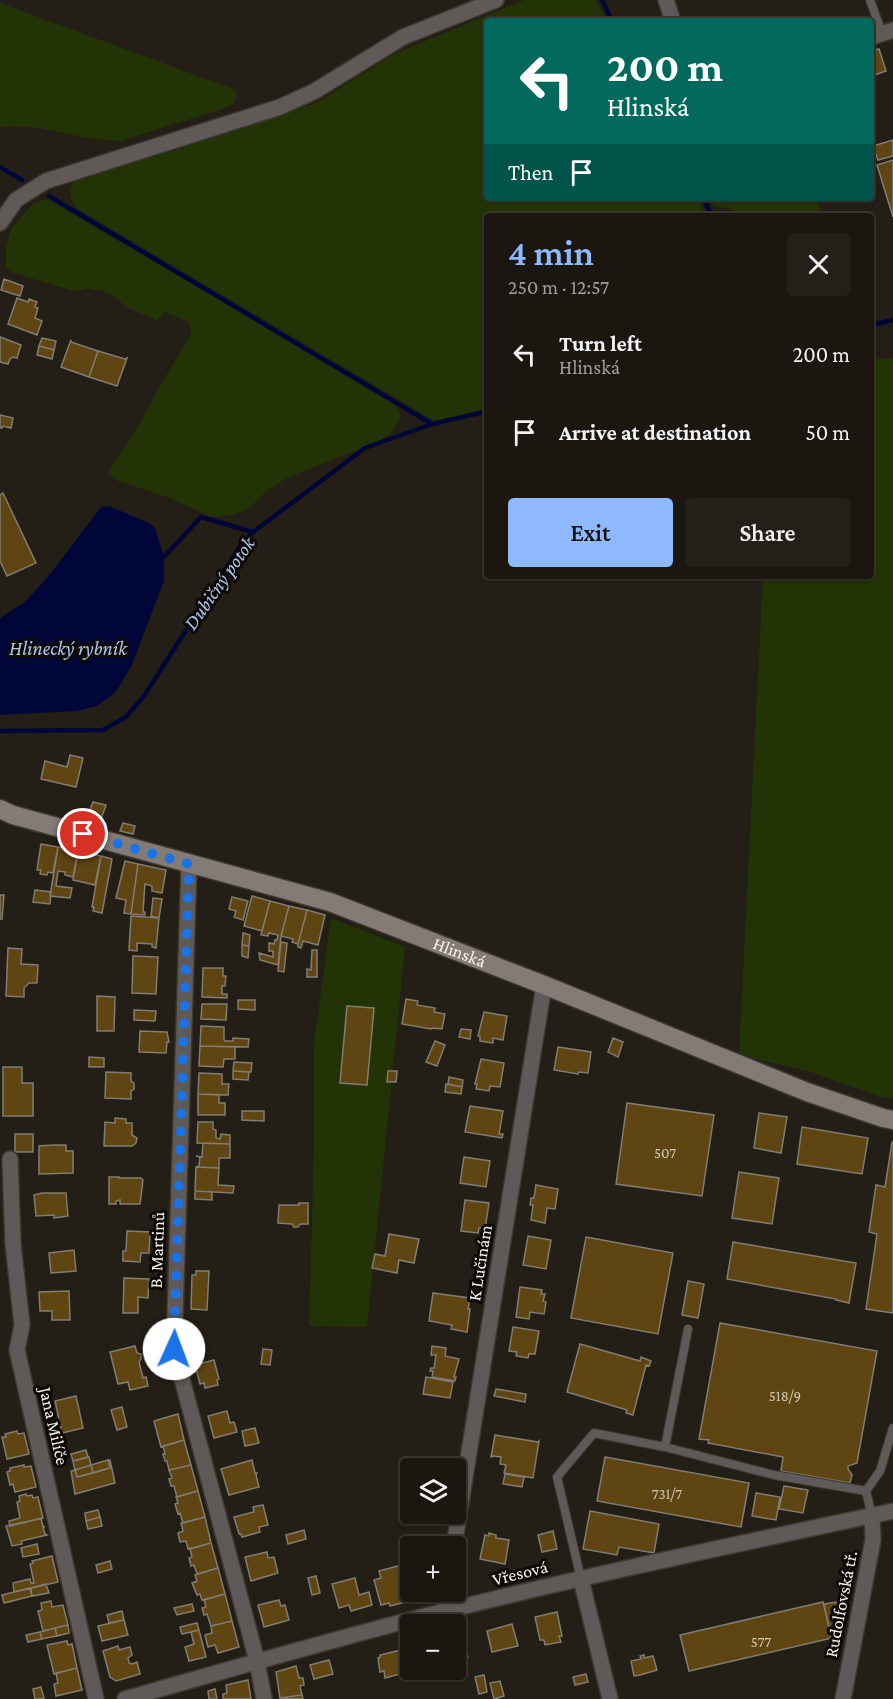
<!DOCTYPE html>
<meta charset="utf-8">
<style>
:root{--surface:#1b1710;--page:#242019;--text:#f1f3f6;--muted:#a09f9f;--line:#393630;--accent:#8eb9fc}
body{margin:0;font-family:"Crimson Pro",serif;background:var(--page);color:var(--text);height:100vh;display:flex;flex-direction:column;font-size:22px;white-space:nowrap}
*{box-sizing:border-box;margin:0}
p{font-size:20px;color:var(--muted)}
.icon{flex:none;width:33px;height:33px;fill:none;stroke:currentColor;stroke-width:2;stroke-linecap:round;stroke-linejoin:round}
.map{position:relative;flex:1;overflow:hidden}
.drawer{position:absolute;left:484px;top:213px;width:390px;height:366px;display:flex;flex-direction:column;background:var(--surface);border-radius:6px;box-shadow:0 2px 4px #0004,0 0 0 2px var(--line)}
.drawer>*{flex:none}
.banner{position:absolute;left:484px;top:18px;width:390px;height:183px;border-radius:6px;box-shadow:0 2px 4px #0004,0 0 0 2px var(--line);background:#00695c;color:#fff;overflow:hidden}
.controls{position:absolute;left:400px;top:1458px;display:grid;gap:12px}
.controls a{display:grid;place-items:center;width:66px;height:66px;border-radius:6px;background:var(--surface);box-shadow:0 2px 4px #0004,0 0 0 2px var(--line);font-size:30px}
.pin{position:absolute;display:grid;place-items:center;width:51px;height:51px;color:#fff;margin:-26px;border:3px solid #fff;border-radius:50%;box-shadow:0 2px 6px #0007}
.me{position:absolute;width:66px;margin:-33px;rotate:2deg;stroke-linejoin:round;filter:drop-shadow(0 0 4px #0008)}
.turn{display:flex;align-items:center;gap:21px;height:126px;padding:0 24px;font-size:27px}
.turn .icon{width:78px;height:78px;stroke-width:2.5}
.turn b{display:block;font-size:42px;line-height:51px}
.then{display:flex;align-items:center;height:57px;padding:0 24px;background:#0003;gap:12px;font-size:22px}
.round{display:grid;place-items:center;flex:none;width:63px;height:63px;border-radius:6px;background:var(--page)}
.summary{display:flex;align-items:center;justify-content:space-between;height:102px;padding:0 24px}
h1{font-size:36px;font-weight:600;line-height:45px;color:var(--accent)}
.button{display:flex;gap:12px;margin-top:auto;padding:12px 24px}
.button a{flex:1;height:69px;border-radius:6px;background:var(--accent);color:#111;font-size:24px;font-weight:600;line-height:69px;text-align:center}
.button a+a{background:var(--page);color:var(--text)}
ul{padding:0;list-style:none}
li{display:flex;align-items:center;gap:18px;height:78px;padding:0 24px}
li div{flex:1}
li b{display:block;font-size:22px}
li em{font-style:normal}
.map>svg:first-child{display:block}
.green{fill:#223405}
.water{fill:#000638}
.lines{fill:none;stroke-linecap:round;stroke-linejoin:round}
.stream{stroke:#000638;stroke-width:4.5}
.building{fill:#5e4511;stroke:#837c72;stroke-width:1.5}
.lane-casing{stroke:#3d3930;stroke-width:10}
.street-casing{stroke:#3d3930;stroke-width:18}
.secondary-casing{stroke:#3d3930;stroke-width:21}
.lane{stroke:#5f5a57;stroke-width:8}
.street{stroke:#5f5a57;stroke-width:15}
.secondary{stroke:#837b76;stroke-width:18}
.route{stroke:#1a73e8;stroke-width:10;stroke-dasharray:0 18}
.labels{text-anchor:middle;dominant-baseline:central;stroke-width:6;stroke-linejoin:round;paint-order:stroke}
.number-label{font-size:15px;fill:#d2c8b7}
.street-label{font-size:18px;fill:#f8f4ee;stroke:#0c0906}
.water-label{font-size:20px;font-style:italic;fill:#afc8ef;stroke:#0c0906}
</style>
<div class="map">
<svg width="893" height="1699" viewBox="0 0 893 1699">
<rect width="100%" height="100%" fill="#241f16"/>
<path class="green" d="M524 0H596L607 21H488V198H697L706 216H488L487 410 438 423 76 208 70 196 72 183 81 178 176 150 316 103 394 54Z
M0 3 236 90 237 96 233 104 223 109 119 141 87 138 39 128 11 126 0 127Z
M710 198H816L822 216H754L713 205Z
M47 199 389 399 400 412 399 421 391 434 376 443 291 476 268 490 248 509 232 515 211 517 170 498 118 481 108 472 133 435 160 386 187 341 191 332 189 322 165 312 157 320 128 308 109 293 88 288 74 291 14 273 6 268V250L11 229 34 203Z
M893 358V1099L881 1097 811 1072 739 1055 763 576H872V359Z
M331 918 405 947 367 1327 309 1326 314 1150V1045Z"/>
<path class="water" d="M109 506 149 523 155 528 164 557V581L131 667 115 693 97 706 77 711 0 715V618L25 602 51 573 101 507Z"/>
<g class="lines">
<path class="stream" d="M602 0 612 21
M0 167 22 180
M49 196 432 424
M703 198 712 216
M872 325 893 320
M164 557 201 517 253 532
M0 731 103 730 126 717 144 696 242 543 253 532 365 448 432 424 488 411"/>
</g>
<path class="building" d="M879 49 886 71 872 76V51Z
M893 140V156L878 160 873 146Z
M893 160V217L877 165Z
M4 279 23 286 20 296 1 290Z
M17 298 28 302 29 299 37 302 35 307 38 308 35 318 42 321 37 335 8 324Z
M0 337 21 345 17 358 13 357 10 359 8 364 0 362Z
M42 338 56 341 54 350 39 346Z
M71 340V342L98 351 89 377 61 367Z
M39 346 54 350 52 359 37 355Z
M98 351 125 359 127 358 117 386 89 377Z
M0 415 13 418 11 428 3 426 2 428H0Z
M3 493 36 563 7 576 0 561V495Z
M70 755 83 758 76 787 41 779 45 761 67 767Z
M93 802 106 805 101 819 88 815Z
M123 823 135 826 133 834 120 831Z
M41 844 58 847 53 873 48 872 47 875 40 874 41 870H37Z
M58 847 78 851 73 877 65 875V872L58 871 56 886 72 888 70 898 50 896Z
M78 851 101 856 95 885 73 880Z
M101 856 112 859 102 913 93 911 94 907H92Z
M125 861 138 864 131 914 124 913 126 900 116 898Z
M138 864 166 870 162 893 152 891V886L145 884 143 912H145V915L131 914Z
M35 890 51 892 50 904 33 902Z
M0 895H4L2 919H0Z
M252 896 270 901 262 931 244 926Z
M232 897 248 901 243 920 234 917 236 911 229 909Z
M153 898 162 899 159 918 151 916Z
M270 901 289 906 281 936 278 965 260 960 259 953 273 957V951H269V943L274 944 275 940H277L278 935 269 933 268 936 261 935Z
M289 906 307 910 298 944 292 942 293 939 281 936Z
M307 910 325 915 318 945 303 941 301 948 298 947V944Z
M131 916 159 918 156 948 152 947V944L137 943V951L129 950Z
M243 933 250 935 249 946 242 945Z
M281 942 287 943 284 972 278 971Z
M242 945 249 946 248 958 242 956Z
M8 948 22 949 21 964 38 965 37 983H29L24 988V997L6 996Z
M312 950H317V977H307V969L311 970Z
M133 956 158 957 156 994 132 993Z
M203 968H223V976H226L225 986H222V994H227V998L202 997Z
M97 996 115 997 114 1031H97Z
M406 999 418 1001 417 1005 435 1008 434 1012 445 1014 442 1029 432 1028 431 1029 402 1024Z
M238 1000H255V1010L238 1009Z
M202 1004H227L226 1020 201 1019Z
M347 1006 374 1008 367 1085 340 1083Z
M134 1010 156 1011 155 1021 134 1020Z
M484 1012 507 1016 503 1040 493 1038V1043L480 1041V1036H478Z
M201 1026 224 1027V1039L225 1041H233V1038L249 1039 248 1047 200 1046Z
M461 1029 471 1030 470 1039 459 1037Z
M140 1031 167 1032 169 1042H167L166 1053 139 1052Z
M613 1038 623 1042 618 1057 608 1052Z
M435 1041 445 1045 437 1066 426 1062Z
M200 1046 235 1047V1059H224L223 1067 199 1066Z
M558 1047 591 1052 588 1073 579 1072 578 1074 554 1070Z
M89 1057 104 1058V1067H89Z
M481 1059 504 1063 500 1087 490 1086 489 1091 476 1089 477 1084H475Z
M234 1062 252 1063 251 1072 233 1071Z
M3 1067H22V1083H33V1116H3Z
M233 1071 249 1072 248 1080 233 1079Z
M388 1071H397L396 1082H387Z
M106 1072 131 1073V1081L134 1083V1089L131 1091V1099L105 1098Z
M199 1073 222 1074V1084H229L228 1095 198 1094Z
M449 1077 463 1080 462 1087 448 1084Z
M446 1084 462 1087 461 1094 445 1092Z
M198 1094 219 1095V1103H225V1115H198Z
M627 1103 714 1115 702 1196 616 1184Z
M470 1106 503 1111 499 1134H503L502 1138 465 1132Z
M242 1111H264V1121L242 1120Z
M759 1113 787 1117 781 1153 754 1148Z
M115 1118 126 1119V1123H132V1135L137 1138 136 1143 132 1146H104L105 1122 115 1123Z
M198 1122H213V1129L216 1130V1138L220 1139 221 1134 230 1135V1144L197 1143Z
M802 1127 868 1138 862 1174 797 1164Z
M15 1134H33V1152H15Z
M892 1142 893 1143V1313L866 1309 877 1234 869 1232 876 1185 885 1187Z
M203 1143 230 1144V1158H219V1168L196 1167 199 1166 200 1157 196 1156 202 1157Z
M54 1145H66V1151H73V1173L39 1174V1146Z
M464 1157 490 1161 486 1187 460 1183Z
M196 1167 219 1168 218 1185 234 1186 233 1193 195 1191Z
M739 1172 779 1178 772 1224 732 1218Z
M109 1177H119V1178H141L143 1180 140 1204H120V1200L116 1201V1204H109Z
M536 1185 558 1189 555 1209 547 1208 545 1223 531 1220 533 1205H530L531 1198H534Z
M195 1191 212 1192V1200L195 1199Z
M42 1193H66L68 1216 54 1218V1215L36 1216 34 1195Z
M465 1200 489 1203 485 1229 479 1228 478 1233 461 1231Z
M299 1203H308V1224H300L298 1227H294L292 1224 278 1223 279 1205H299Z
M127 1231 150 1232 149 1253H141L140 1262 123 1261V1251H126Z
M389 1234 419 1239 414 1263 399 1260 397 1273 372 1268 375 1254 385 1256Z
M528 1236 551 1240 546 1269 523 1265Z
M586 1237 673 1253 658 1334 571 1318Z
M733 1242 856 1263 849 1303 836 1300V1299L727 1279Z
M74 1250 76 1271 51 1273 49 1253Z
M196 1271H209L207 1310 191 1309 192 1275H196Z
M124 1278 149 1279 148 1298 138 1297V1313H123Z
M688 1281 704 1284 698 1318 682 1315Z
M520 1287 542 1290 541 1294H545L543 1301 546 1302 544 1314 530 1312 529 1319 516 1317Z
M69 1291 70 1320H52V1311H40L39 1292Z
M433 1293 470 1298 468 1309H470L467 1332 451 1329 452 1325 429 1321Z
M720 1323 877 1351 857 1463 848 1466V1469L852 1475 850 1483 781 1471 783 1457 708 1443 709 1440 699 1439Z
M513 1327 539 1331 535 1354H529L528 1358 516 1356 517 1352 509 1351Z
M580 1344 640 1361 641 1357 651 1361 649 1366 646 1365 633 1415 626 1413 627 1410 567 1392Z
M135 1346 137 1353 141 1354V1359L139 1362 143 1378 146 1377 148 1386 130 1390 128 1382 118 1384 110 1352Z
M432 1346 446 1348 445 1356 459 1359 454 1377H456L455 1381 432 1377 433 1371H430L431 1368H434L436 1355H431Z
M263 1349 272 1350 270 1365 261 1364Z
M214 1360 219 1379 217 1380 218 1385 205 1388 204 1383 200 1384 195 1365Z
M426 1377 453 1382 450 1398 423 1394Z
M496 1389 526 1394 525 1402 494 1396Z
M76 1396 83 1428 62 1433 55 1401Z
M122 1407 127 1427 117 1430 111 1410Z
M227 1411 230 1423 234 1422 237 1432 214 1438 208 1416Z
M178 1414 184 1440 161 1447 154 1421Z
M255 1428 259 1443 245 1446 242 1431Z
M17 1431 18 1434 24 1433 29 1454 7 1459 2 1437H6L5 1434Z
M495 1435 538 1442 539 1441 533 1478 504 1473 506 1465 500 1464 501 1457 493 1456 491 1457Z
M184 1440 191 1465 169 1470 167 1461H165L163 1454H165L163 1446Z
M86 1450 88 1457 73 1461 71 1454Z
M89 1457 91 1465 75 1470 73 1461Z
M605 1457 749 1483 741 1527 597 1501Z
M108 1460H110L115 1483 75 1494 71 1471 75 1470 77 1477 110 1468Z
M108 1460 110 1468 93 1473 91 1465Z
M252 1460 255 1473H257L256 1475 259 1487 229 1495 221 1469Z
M24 1465V1467L31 1466 36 1487 15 1492 13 1484 10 1485 7 1472 10 1471V1468Z
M91 1465 93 1473 77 1477 75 1470Z
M191 1465 198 1491 177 1497 174 1486H171L169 1479 172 1478 169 1470Z
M505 1474 524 1477 522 1487 503 1484Z
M784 1486 808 1490 803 1513 779 1509Z
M198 1491 205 1517 183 1523 180 1513 178 1514 175 1504 178 1503 176 1497Z
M756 1493 780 1497 776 1520 752 1516Z
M26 1494 27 1496 32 1495 33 1498 38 1497 43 1518 10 1526 9 1521 20 1518 17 1502 20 1501 19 1496Z
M404 1497 411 1498V1508L402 1507Z
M263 1505 268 1525 259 1527 260 1532 242 1537 241 1534H239L234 1517 254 1512 253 1507Z
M98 1510 100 1517 86 1521 85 1513Z
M590 1511 659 1524 654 1553 619 1547 617 1555 583 1549Z
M100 1517 102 1526 88 1529 86 1521Z
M205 1517 211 1543 188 1549 186 1541 180 1542 178 1533 183 1531 181 1523Z
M43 1518 41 1519 43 1526 45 1527H43L45 1534 47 1535 21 1541 22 1544 12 1546 6 1526Z
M304 1530 306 1539 288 1544 286 1535Z
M553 1531 557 1549 542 1552 538 1535Z
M489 1533 496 1535V1538L509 1540 505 1564 480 1559 485 1535 489 1536Z
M211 1543 218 1568 197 1574 194 1565 191 1566 189 1558 192 1557 190 1549Z
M37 1544 39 1554 23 1557 21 1548Z
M267 1552 268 1558 274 1557 278 1573 251 1581 245 1557Z
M52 1556 58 1582 14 1592 13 1583 30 1579 31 1583H34L30 1564 33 1563 32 1561Z
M110 1561 112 1569 98 1573 96 1565Z
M398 1566 400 1573 407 1571 411 1592 414 1596 405 1599 406 1602 390 1606 389 1603 381 1605 374 1580 381 1578 379 1571Z
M218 1568 225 1594 202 1600 200 1594 197 1595 192 1583 197 1581 195 1575Z
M316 1576 320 1593 312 1595 308 1578Z
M355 1578 359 1595 369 1592 372 1605 351 1611 349 1605 339 1608 332 1584Z
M46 1584 49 1593 32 1596 31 1588Z
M30 1588 32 1596 4 1603 2 1595Z
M225 1594 232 1621 211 1626 207 1614 204 1615 202 1608 206 1607 204 1600Z
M279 1600 281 1606 285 1605 289 1620 264 1627 258 1605Z
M51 1601 52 1607 63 1605 68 1625 43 1631 38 1611 42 1610 41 1603Z
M823 1602 832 1638 689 1671 680 1635Z
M836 1602 843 1635 831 1638 824 1604Z
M192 1604 194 1611 177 1615 174 1608Z
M122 1611 124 1620 109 1623 107 1615Z
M557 1612 562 1636H559L561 1642 545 1645 544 1640H540L535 1617Z
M124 1620 128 1635 102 1641 98 1626Z
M232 1621 239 1647 218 1653 215 1645 208 1647 205 1635 212 1633 211 1626Z
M197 1623 199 1630 182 1634 180 1627Z
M512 1624 518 1646 492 1652 487 1631Z
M68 1625 69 1633 57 1636 55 1628Z
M55 1628 57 1636 42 1639 40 1632Z
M199 1630 206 1657 189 1661 185 1647 194 1644 191 1632Z
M40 1632 42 1639 28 1642 26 1635Z
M462 1635 468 1657 456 1660V1637Z
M67 1641 68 1645 72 1644 77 1668 54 1674 47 1645Z
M118 1646 119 1650 130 1647 132 1655 128 1658 129 1663 132 1664 137 1662 140 1674 116 1681 110 1677 103 1651Z
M411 1648V1670H419L407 1672 401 1650Z
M401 1650 407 1672 385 1678 384 1671 380 1672 378 1658 380 1657V1655Z
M644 1655V1658L653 1656 657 1670 640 1675 634 1676 631 1661 641 1659 640 1656Z
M329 1660 333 1674 314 1679 310 1665Z
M296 1666 299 1678H303L304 1685 300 1686 302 1695 280 1698 276 1672Z
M77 1668 82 1690 56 1696 54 1684 58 1683 56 1673Z
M586 1674 588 1682 575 1685 573 1677Z
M484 1675 487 1692 479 1694 475 1677Z
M248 1680 251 1699H223V1694L227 1693 226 1685Z
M500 1681 504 1696 494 1699 490 1683Z
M41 1687 44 1699H35L33 1689Z
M215 1689 217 1699H209L208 1691Z
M302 1695 303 1699 280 1698Z"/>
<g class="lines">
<g class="lane-casing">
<path id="lane" d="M870 0 882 33
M665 1447 774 1475 866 1491 872 1516
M866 1491 880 1471 893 1428
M581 1579 557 1477 594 1433 665 1447 688 1329"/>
</g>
<g class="street-casing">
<path id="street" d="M666 0 673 21
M872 37 893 30
M0 223 16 200 46 181 280 107 315 91 403 37 496 0
M189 864 174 1349 257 1661 264 1699
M10 1159 13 1244 22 1325 17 1350 96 1699
M454 1546 544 985
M581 1579 610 1699
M444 1612 447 1592
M125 1699C231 1669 337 1638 445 1611 593 1574 743 1543 893 1511
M843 1699 873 1540 872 1516"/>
</g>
<g class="secondary-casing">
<g id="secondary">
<path id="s1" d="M0 809 13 815 330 902 544 985 807 1092 883 1118 893 1120"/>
</g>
</g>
<use href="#lane" class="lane"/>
<use href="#street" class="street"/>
<use href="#secondary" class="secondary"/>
</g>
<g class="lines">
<path class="route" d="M83 834 189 864 174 1349"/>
</g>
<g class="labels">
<g class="number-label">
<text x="665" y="1153">507</text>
<text x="785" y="1396">518/9</text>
<text x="667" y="1494">731/7</text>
<text x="761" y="1642">577</text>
</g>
<g class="street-label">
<text stroke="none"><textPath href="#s1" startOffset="482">Hlinská</textPath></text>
<text transform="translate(157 1250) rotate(-88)">B. Martinů</text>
<text transform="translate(480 1263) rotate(-81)">K Lučinám</text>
<text transform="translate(54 1426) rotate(77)">Jana Milíče</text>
<text transform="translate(520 1573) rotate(-14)">Vřesová</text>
<text transform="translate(841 1604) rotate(-79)">Rudolfovská tř.</text>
</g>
<g class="water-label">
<text transform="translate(219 583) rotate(-55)">Dubičný potok</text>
<text x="68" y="648">Hlinecký rybník</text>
</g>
</g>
</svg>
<div class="controls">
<a><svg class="icon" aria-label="layers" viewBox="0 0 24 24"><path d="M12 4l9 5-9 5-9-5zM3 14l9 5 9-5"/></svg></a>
<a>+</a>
<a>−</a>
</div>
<div class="pin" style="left:83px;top:834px;background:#d93025"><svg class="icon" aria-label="arrive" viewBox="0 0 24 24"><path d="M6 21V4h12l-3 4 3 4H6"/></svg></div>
<svg class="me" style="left:174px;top:1349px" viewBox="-20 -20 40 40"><circle r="19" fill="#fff"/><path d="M0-13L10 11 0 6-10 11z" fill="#1a73e8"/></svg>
<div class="banner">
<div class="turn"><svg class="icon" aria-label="left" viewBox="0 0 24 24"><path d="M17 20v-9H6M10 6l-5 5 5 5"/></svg><div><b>200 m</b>Hlinská</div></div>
<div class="then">Then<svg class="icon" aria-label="arrive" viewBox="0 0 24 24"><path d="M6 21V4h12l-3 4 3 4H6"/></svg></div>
</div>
<section class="drawer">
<div class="summary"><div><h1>4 min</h1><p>250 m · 12:57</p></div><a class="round"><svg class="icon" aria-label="close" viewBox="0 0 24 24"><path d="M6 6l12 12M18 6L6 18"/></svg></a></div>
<ul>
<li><svg class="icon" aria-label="left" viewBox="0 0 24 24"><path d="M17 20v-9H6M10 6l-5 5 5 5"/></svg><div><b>Turn left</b><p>Hlinská</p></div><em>200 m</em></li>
<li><svg class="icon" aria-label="arrive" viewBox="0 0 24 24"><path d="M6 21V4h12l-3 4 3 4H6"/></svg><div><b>Arrive at destination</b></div><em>50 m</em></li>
</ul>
<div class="button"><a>Exit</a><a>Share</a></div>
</section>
</div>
